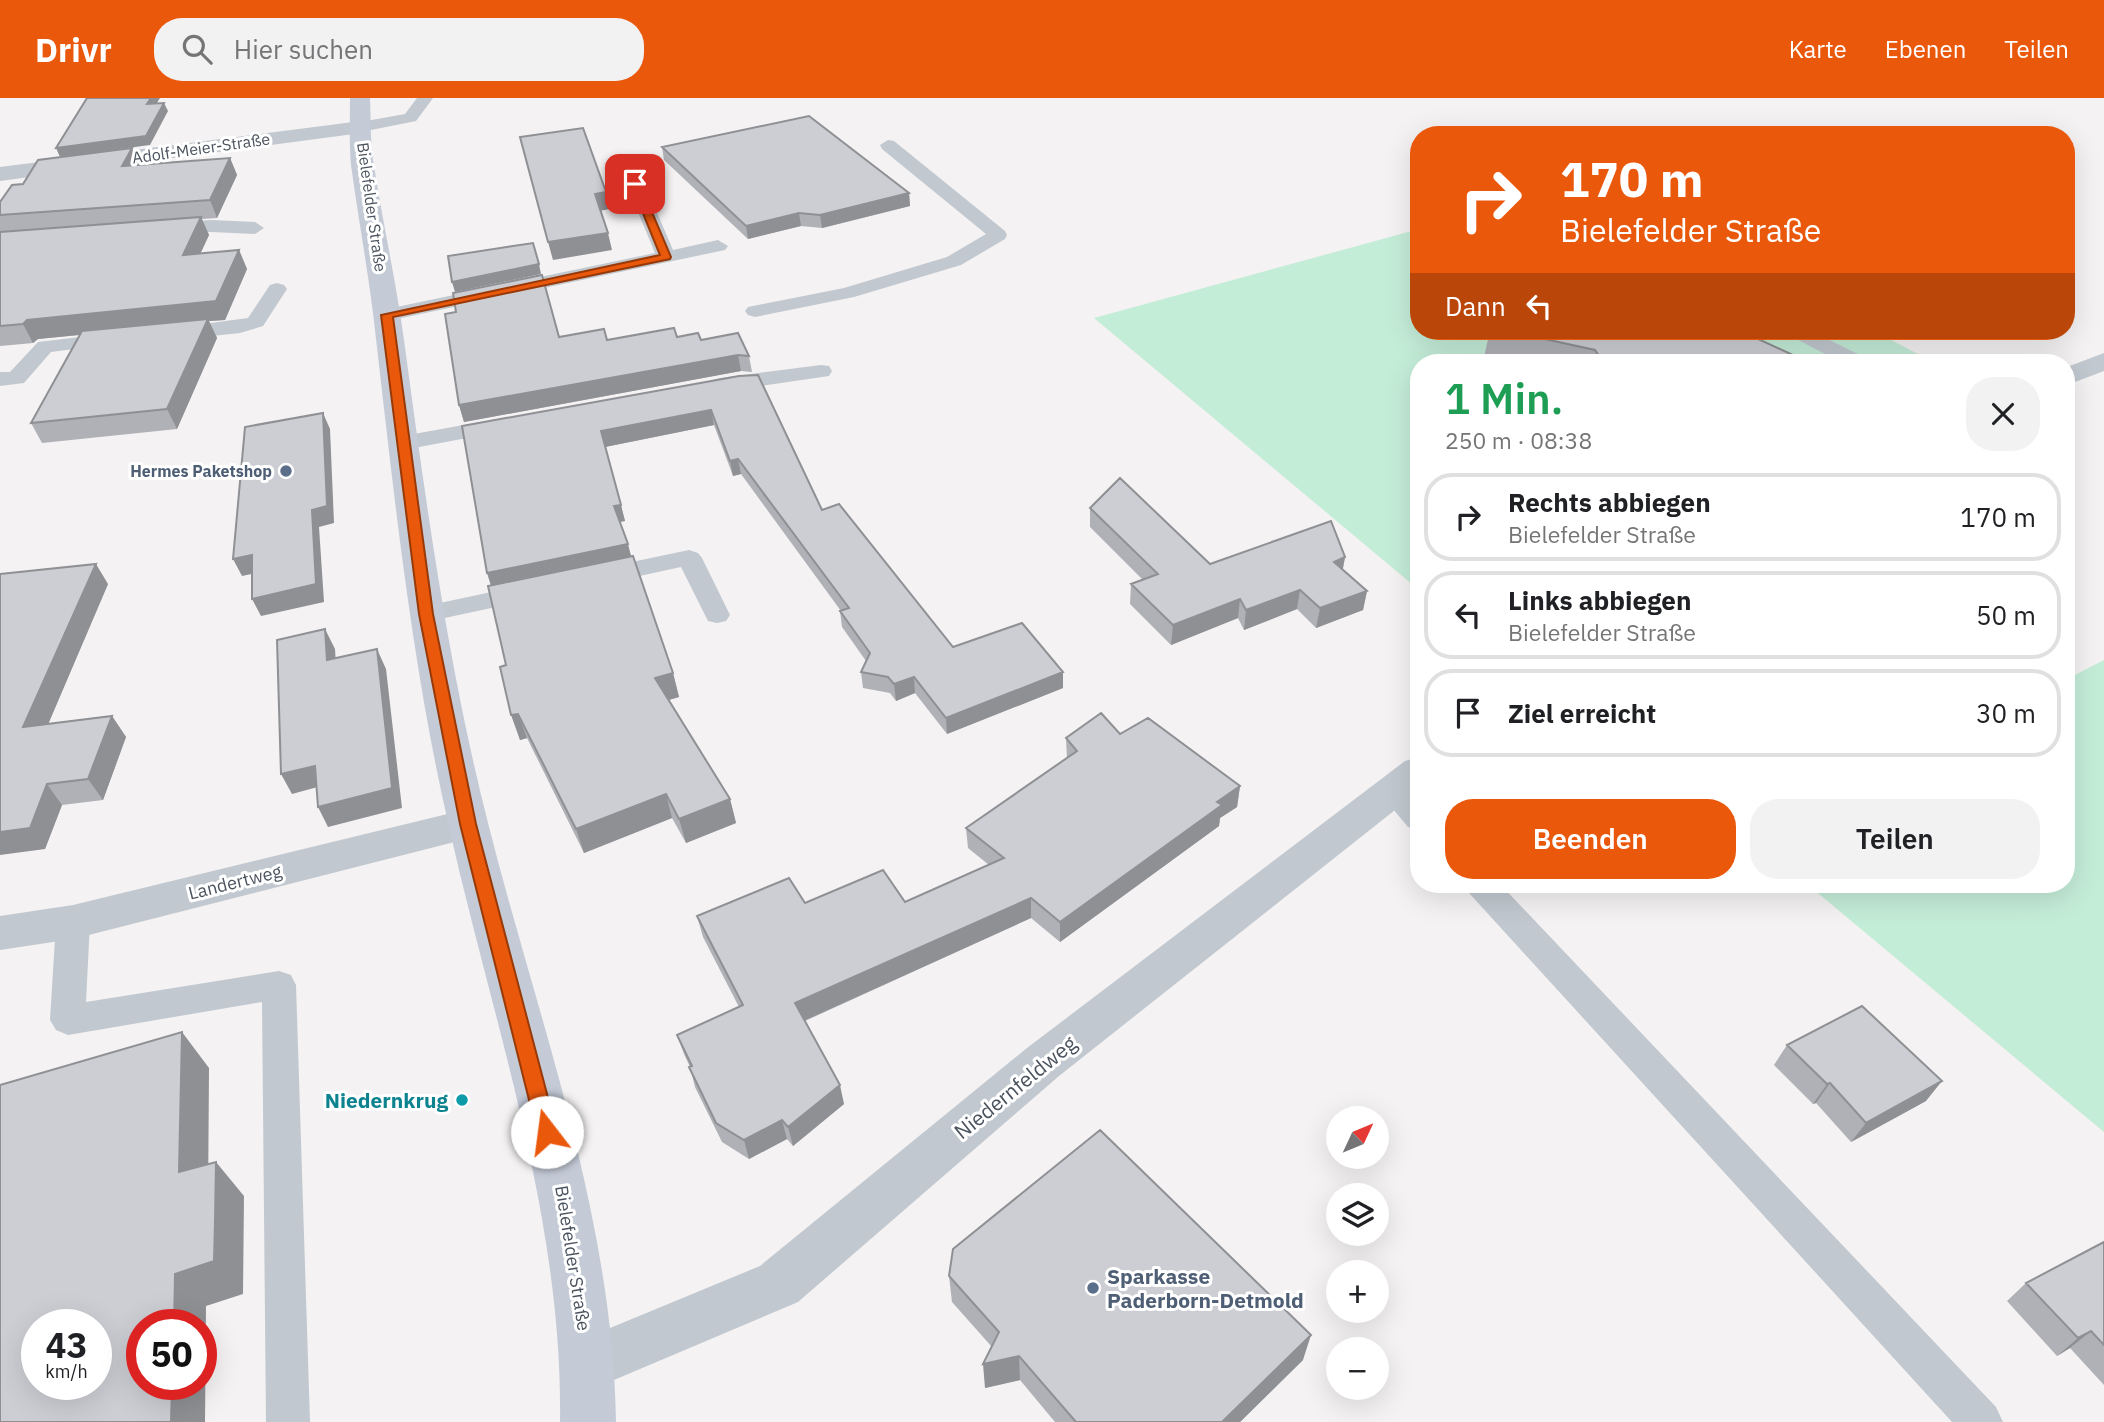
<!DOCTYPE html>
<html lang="de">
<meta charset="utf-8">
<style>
:root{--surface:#fff;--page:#f2f2f2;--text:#202124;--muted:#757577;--line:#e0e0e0;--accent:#ea580c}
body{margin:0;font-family:"IBM Plex Sans",sans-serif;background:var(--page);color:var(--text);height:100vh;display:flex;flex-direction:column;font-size:26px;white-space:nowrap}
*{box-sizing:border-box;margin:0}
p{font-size:23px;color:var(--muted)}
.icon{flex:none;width:38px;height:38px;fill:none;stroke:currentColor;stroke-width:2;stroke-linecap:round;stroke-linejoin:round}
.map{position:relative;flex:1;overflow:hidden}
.details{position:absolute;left:1410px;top:256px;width:665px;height:539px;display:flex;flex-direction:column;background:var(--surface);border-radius:28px;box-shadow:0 7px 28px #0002}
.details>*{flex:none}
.hud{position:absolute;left:1410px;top:28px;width:665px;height:214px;border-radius:28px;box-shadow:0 7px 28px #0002;background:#ea580c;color:#fff;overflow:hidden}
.needle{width:46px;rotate:46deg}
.controls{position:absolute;left:1326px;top:1008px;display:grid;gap:14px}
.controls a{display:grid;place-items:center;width:63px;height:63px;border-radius:50%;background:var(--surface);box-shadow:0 7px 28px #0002;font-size:35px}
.speed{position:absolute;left:21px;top:1211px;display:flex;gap:14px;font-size:35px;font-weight:700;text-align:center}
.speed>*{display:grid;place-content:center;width:91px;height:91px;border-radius:50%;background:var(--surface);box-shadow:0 7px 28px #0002;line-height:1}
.speed small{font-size:18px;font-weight:400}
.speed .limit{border:10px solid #d22;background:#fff;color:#111}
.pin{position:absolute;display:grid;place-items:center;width:60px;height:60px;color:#fff;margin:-30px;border-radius:14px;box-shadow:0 4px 10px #0006}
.me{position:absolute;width:77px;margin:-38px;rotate:345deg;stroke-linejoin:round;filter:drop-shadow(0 0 5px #0008)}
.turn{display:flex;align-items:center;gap:24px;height:147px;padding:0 35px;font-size:32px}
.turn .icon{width:91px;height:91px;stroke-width:2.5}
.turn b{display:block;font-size:49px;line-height:60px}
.then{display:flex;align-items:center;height:66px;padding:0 35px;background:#0003;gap:14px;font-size:26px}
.round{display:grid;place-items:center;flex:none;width:74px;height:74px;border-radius:28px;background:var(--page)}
.summary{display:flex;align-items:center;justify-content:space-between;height:119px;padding:0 35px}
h1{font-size:42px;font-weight:600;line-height:52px;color:#1e9e55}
.action{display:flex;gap:14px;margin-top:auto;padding:14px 35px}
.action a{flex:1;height:80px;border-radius:28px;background:var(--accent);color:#fff;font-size:28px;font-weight:600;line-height:80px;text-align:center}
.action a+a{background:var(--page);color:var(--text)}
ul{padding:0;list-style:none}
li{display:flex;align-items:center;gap:21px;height:88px;margin:0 14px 10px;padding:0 21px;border:4px solid var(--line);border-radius:28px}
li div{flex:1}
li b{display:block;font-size:26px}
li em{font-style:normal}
header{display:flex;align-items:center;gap:42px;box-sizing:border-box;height:98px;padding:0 35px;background:var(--accent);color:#fff}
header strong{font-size:33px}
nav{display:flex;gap:38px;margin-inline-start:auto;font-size:24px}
.search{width:490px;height:63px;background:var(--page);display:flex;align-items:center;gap:18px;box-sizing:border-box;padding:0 24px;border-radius:28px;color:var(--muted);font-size:26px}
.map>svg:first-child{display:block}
.green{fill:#c4edd8}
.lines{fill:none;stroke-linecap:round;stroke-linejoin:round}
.service{fill:#c1c8cf;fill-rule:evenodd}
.minor{fill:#c1c8cf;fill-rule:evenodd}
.secondary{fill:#c4cbd7;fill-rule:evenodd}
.wall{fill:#afb1b6}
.shaded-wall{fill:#8f9094}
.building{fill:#ccced4;stroke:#8f9094;stroke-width:2;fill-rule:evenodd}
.route{fill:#ea580c;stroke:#983908;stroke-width:2}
.service-dot{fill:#5c6f8a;stroke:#fff;stroke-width:2.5}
.culture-dot{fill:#0f9aa8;stroke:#fff;stroke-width:2.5}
.labels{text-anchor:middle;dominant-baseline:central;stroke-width:6;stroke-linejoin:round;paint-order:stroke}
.far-street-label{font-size:16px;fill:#4b535e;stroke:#fff}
.far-service-label{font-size:16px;font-weight:bold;fill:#4e5e75;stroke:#fff;text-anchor:end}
.street-label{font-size:18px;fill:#4b535e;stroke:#fff}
.near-street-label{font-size:21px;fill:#4b535e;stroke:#fff}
.near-culture-label{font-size:21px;font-weight:bold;fill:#0d838f;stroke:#fff;text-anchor:end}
.near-service-label{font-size:21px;font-weight:bold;fill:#4e5e75;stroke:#fff;text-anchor:start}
</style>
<header>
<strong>Drivr</strong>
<div class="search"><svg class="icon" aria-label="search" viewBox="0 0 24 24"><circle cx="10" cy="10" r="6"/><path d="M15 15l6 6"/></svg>Hier suchen</div>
<nav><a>Karte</a><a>Ebenen</a><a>Teilen</a></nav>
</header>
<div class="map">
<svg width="2104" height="1324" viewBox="0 0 2104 1324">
<rect width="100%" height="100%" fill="#f4f2f2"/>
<path class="green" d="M1419 131V233H1874L1933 264H1419V492L1094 220Z
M2104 562V1034L1807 786H2067V581Z"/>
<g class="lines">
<path class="service" d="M417 0H433L416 23 361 34 353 29 355 25 405 16Z
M888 42 894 43 1005 133 1007 137 1005 141 961 167 854 199 755 219 748 217 745 213 748 209 844 190 947 159 986 136 882 51 880 47Z
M625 56 634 61 673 152 718 142 728 148 725 152 387 223 380 221 377 217 380 213 387 211 655 155 616 61Z
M211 122 255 124 264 130 255 136 211 134 164 137 155 131 164 125Z
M277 185 284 187 287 191 263 228 240 235 174 242 167 240 164 236 167 232 174 230 248 220 270 187Z
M1786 233H1811L1864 259 1867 264H1840L1789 237Z
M114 235 121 237 124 241 121 245 51 254 24 285 0 288V274H10L38 244Z
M821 267 829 268 832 273 829 278 720 294 712 292 709 287 712 282 720 280Z
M502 320 510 322 513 327 510 332 403 352 395 350 391 345 395 340 403 338Z
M689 452 698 455 702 460 730 517 726 523 717 525 708 523 681 469 598 487 589 485 585 479 589 473Z
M529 486 538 488 542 494 538 500 426 524 417 522 413 516 417 510 426 508Z
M1393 682 1404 685 1419 702V732L1408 729 1378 693 1382 685Z
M1464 786H1500L1996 1309 2003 1324H1952L1469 795Z
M73 811 85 815 90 824 86 904 279 873 291 877 296 887 310 1324H266L262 904 68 937 56 932 50 922 56 824 61 815Z"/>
<path class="minor" d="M361 23 369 24 372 29 369 34 0 83V69Z
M2104 255V273L2067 287V269Z
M1419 659V693L1059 978 798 1204 588 1293 569 1285 561 1266 569 1247 760 1168 1027 950 1405 663Z
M468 711 482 715 488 726 482 737 73 841 0 852V818L73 807Z"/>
<path class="secondary" d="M350 0H370C371 22 370 46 374 68 383 126 396 183 404 242 426 405 448 569 489 729 539 925 613 1119 616 1324H560C563 1120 493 925 449 729 412 568 395 405 376 241 370 183 359 126 351 67 349 45 350 22 350 0Z"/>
</g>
<path class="wall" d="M662 49 909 95 910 108 822 130 801 128 748 141 664 62Z
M230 60 237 77 217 120 202 121 209 137 200 156 239 152 247 171 225 222 209 223 217 240 177 331 42 345 31 325 80 237 38 241 33 245 0 248V104L23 86 139 67Z
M1490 233H1758L1756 240 1808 264H1490L1483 263Z
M677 239 701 242 749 258 752 274 741 273 464 324 459 307 607 242Z
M739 278 822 412 953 549 1063 590 947 636 915 595 896 603 890 595 863 590 861 574 866 563 842 529 840 513H841L741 376 733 378 714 327 605 349 625 423 620 424 631 458 673 575 679 599 669 602 730 701 736 725 686 745 672 720 584 755 527 640 520 642 462 328Z
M1090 410 1210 466 1345 459 1343 471 1367 493 1363 512 1316 530 1297 511 1244 532 1238 520 1171 547 1130 506 1131 486 1143 482 1090 429Z
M0 476 108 486 48 626 112 618 126 639 103 702 62 707 45 751Z
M1120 636 1240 688 1237 709 1220 720 1219 728 1060 844 1031 820 805 923 844 1006 793 1048 787 1041 749 1061 722 1044 695 989 690 969 684 956 677 937 739 909 703 839 697 818 805 805 905 804 989 767 968 750 966 730 1067 661 1066 640Z
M1787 947 1926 1003 1851 1044 1816 1005 1813 1006 1774 967Z
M2104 1144V1287L2070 1250 2057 1258 2007 1203 2026 1185Z
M949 1178 1303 1262 1240 1324H1055L1020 1282 985 1290 992 1249 952 1204Z"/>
<path class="shaded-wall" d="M151 0H160L151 15 147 6Z
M164 5 168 13 150 47 60 59 56 50Z
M132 50 139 67 122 68Z
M230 60 237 77 217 120 210 102Z
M606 94 610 111 599 113 595 96Z
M909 95 910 108 822 130 820 117Z
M799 115 801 128 748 141 746 128Z
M201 119 209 137 191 176 183 157Z
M608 135 612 152 553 162 548 144Z
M239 152 247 171 225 222 209 223 217 240 177 331 167 311 207 224 38 241 33 245 23 226 27 222Z
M539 166 541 176 455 194 452 184Z
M1717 233H1758L1755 241Z
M738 257 741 273 464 324 459 307Z
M711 312 714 327 605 349 601 333Z
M323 315 330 331 334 425 319 429 324 504 261 518 252 501 312 412Z
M738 361 741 376 733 378 730 363Z
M621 407 625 423 618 424 614 408Z
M628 446 632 462 492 491 487 475Z
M252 457 260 474 242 478 233 461Z
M1345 459 1341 479 1334 464Z
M96 466 108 486 38 650 23 629Z
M1300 492 1297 511 1244 532 1246 512Z
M1367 493 1363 512 1316 530 1320 510Z
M1240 501 1238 520 1171 547 1173 527Z
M325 531 335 551 337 582 327 562Z
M377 551 386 571 402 710 328 729 318 709Z
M1063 574V590L947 636 946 620Z
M673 575 679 599 661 604 655 580Z
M914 579 915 595 896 603 894 586Z
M518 616 527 640 520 642 511 617Z
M112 618 126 639 103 702 88 681Z
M315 668 325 687 292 696 281 676Z
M47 686 62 707 45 751 0 757V734Z
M1240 688 1237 709 1220 720 1219 728 1060 844V824L1217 704Z
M666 696 672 720 584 755 576 731Z
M730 701 736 725 686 745 679 721Z
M1031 800V820L799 925 795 905Z
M182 934 209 970 208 1108 179 1074Z
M1942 983 1926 1003 1851 1044 1866 1025Z
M1830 985 1816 1005 1813 1006 1827 986Z
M840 987 844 1006 793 1048 788 1029Z
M782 1022 787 1041 749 1061 744 1042Z
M216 1064 244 1098 243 1196 206 1208 205 1324H171L172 1286H201V1227H174L175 1176Z
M2091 1233 2070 1250 2057 1258 2078 1240Z
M1311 1237 1303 1262 1240 1324H1222Z
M1019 1258 1020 1282 985 1290 983 1266Z"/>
<path class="building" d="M87 0H151L147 6 164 5 146 38 56 50Z
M809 18 909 95 820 117 799 115 746 128 662 49Z
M583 30 606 94 595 96 608 135 548 144 520 39Z
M132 50 122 68 230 60 210 102 0 117V104L12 87 23 86 38 62Z
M201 119 183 157 239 152 216 203 27 222 23 226 0 228V134Z
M533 145 539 166 452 184 448 158Z
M542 177 559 239 604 231 607 242 674 230 677 239 698 235 701 242 738 235 749 258 738 257 459 307 445 216 456 214 453 195Z
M208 221 167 311 31 325 82 233Z
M1508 233H1741L1808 264H1704L1701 263 1699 264H1676L1675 262 1658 264H1603L1595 252Z
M758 277 822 412 839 406 953 549 1022 525 1063 574 946 620 914 579 894 586 888 579 861 574 870 555 840 513 849 510 738 361 730 363 711 312 601 333 621 407 614 408 628 446 487 475 462 328 739 278Z
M323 315 327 408 312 412 316 486 252 501V457L233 461 245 329Z
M1120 380 1210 466 1331 423 1345 459 1334 464 1367 493 1320 510 1300 492 1246 512 1240 501 1173 527 1131 486 1158 476 1090 410Z
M633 458 673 575 655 580 730 701 679 721 666 696 576 731 518 616 511 617 500 569 506 567 488 488Z
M96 466 23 629 112 618 88 681 47 686 30 730 0 734V476Z
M325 531 327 562 377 551 392 690 318 709 315 668 281 676 277 542Z
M1101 615 1120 636 1148 620 1240 688 1217 704 1222 707 1060 824 1031 800 795 905 840 987 788 1029 782 1022 744 1042 716 1025 689 969 692 968 677 937 743 907 697 818 789 780 805 805 883 772 905 804 1004 760 966 730 1077 653 1066 640Z
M1862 908 1942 983 1866 1025 1830 985 1827 986 1787 947Z
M182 934 179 1074 216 1064 215 1123 214 1163 175 1176 174 1227H142V1286H172L171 1324H0V987ZM37 1227H96V1286H37Z
M1100 1032 1311 1237 1222 1324H1076L1019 1258 983 1266 999 1234 949 1178 953 1151Z
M2104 1144V1247L2091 1233 2078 1240 2026 1185Z"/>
<path class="route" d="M635 83 640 86 671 159 670 161 393 219 433 516 476 726 557 1034 554 1040 547 1042 540 1040 537 1034 460 726 419 516 381 217 660 157 631 86Z"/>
<g class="service-dot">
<circle cx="286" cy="373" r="7"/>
<circle cx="1093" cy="1190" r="7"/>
</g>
<circle class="culture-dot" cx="462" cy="1002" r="7"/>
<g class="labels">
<g class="far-street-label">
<text transform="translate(201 50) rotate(-8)">Adolf-Meier-Straße</text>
<text transform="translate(372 109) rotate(82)">Bielefelder Straße</text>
</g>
<g class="far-service-label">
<text x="272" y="373">Hermes Paketshop</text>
</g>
<g class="street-label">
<text transform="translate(235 784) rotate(-14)">Landertweg</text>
<text transform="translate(573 1160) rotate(81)">Bielefelder Straße</text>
</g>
<g class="near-street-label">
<text transform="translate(1015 989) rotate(-39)">Niedernfeldweg</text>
</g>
<g class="near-culture-label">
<text x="448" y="1002">Niedernkrug</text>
</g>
<g class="near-service-label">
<text x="1107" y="1178">Sparkasse<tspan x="1107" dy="24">Paderborn-Detmold</tspan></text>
</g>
</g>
</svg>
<div class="controls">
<a><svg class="needle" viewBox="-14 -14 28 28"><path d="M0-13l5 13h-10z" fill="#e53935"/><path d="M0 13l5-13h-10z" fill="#757577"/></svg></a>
<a><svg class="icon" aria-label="layers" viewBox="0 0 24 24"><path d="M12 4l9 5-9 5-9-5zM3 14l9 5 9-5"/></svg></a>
<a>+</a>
<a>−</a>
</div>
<div class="speed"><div>43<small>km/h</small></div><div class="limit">50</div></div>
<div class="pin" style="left:635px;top:86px;background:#d93025"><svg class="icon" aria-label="arrive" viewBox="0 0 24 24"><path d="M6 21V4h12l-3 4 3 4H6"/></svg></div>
<svg class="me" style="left:547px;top:1034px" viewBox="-20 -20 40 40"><circle r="19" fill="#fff"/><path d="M0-13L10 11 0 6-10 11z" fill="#ea580c"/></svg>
<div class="hud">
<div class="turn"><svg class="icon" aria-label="right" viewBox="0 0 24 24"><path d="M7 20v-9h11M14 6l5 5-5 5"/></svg><div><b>170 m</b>Bielefelder Straße</div></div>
<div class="then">Dann<svg class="icon" aria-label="left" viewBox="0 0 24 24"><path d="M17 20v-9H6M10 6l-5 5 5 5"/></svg></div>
</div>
<section class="details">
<div class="summary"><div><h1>1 Min.</h1><p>250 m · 08:38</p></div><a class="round"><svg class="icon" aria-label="close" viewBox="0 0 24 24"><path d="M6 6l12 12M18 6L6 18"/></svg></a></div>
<ul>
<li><svg class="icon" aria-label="right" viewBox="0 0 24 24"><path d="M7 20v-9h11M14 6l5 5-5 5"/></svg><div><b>Rechts abbiegen</b><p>Bielefelder Straße</p></div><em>170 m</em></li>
<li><svg class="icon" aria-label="left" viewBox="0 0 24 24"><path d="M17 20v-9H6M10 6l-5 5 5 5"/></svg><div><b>Links abbiegen</b><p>Bielefelder Straße</p></div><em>50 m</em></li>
<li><svg class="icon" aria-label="arrive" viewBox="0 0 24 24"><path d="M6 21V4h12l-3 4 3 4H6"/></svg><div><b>Ziel erreicht</b></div><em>30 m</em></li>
</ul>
<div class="action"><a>Beenden</a><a>Teilen</a></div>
</section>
</div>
